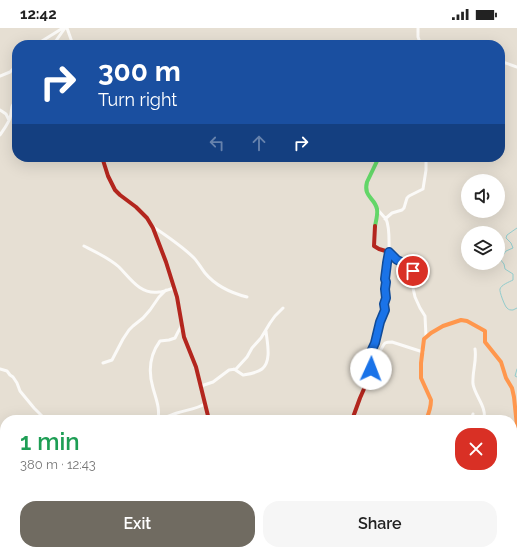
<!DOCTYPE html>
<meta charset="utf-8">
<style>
:root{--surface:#fff;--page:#f6f6f6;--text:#222;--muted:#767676;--accent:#706b61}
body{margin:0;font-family:Raleway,sans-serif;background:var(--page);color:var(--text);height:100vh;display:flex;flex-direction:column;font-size:15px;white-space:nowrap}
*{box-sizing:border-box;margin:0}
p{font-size:13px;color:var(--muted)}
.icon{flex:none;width:22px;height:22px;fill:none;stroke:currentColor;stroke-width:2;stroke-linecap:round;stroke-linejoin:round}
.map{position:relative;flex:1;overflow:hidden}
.details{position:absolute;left:0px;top:387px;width:517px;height:140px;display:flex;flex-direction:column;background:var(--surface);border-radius:16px 16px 0 0;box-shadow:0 4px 16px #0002}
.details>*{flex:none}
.top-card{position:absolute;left:12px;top:12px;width:493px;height:122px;border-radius:16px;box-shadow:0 4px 16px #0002;background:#1a4fa0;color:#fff;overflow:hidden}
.controls{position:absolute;left:461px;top:146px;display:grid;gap:8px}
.controls a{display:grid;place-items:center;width:44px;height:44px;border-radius:50%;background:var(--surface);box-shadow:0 4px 16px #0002;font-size:20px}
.pin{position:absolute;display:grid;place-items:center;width:34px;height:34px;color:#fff;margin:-17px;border:2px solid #fff;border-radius:50%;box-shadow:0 1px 4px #0007}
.me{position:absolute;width:44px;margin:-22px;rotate:2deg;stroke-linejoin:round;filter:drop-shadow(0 0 3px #0008)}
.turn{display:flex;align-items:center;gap:14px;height:84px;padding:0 20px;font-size:18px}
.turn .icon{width:52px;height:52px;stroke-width:2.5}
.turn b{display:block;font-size:28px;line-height:34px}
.lanes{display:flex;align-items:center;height:38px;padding:0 20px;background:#0003;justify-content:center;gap:20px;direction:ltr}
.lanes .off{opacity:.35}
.round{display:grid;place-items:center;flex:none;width:42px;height:42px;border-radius:16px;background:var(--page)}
.summary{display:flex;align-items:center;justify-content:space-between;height:68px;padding:0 20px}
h1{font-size:24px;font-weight:600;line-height:30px;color:#1e9e55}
.button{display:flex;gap:8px;margin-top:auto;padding:8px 20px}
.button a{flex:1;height:46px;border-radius:16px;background:var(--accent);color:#fff;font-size:16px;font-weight:600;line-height:46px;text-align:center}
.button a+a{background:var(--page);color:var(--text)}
.status{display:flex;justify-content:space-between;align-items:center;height:28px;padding:0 20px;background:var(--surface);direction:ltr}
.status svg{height:11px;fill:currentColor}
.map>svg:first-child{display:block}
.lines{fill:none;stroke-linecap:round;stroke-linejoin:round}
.stream{stroke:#91cccd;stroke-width:1}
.street{stroke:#fbfaf8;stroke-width:3}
.fast{stroke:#63d668;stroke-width:4}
.slow{stroke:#ff974d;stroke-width:4}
.jam{stroke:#b3261e;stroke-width:4}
.route-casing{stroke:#114b97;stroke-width:10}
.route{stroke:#1a73e8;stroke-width:7}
</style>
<div class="status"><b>12:42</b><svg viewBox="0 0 49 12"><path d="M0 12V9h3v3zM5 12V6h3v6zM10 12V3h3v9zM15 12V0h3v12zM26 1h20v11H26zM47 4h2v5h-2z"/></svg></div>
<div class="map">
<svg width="517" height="527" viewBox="0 0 517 527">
<rect width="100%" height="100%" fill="#e6dfd3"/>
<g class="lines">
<path class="stream" d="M517 200 507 207 506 210 511 215 513 220 506 223 500 231 504 236 505 241 513 246V252C509 254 501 257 500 261 499 263 505 279 507 280 509 282 510 282 513 282L517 280
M517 341 515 348 517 349"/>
<path class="street" d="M67 0 73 17
M418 0V9L421 17
M39 17 42 13 63 0
M53 17 65 0
M500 33 517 39
M0 48 10 44 17 37
M0 82 6 86 9 92
M0 107C4 101 8 96 10 90 13 81 9 79 17 72
M377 181C380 184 383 188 386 191 390 199 389 215 389 224L397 232 409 237 413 243 414 250 413 260 415 269 420 280 425 288 426 308
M385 191 392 185 402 182 404 180 407 170 409 168 423 161 426 142V129
M152 198C167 208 182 218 194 230 198 234 201 240 205 245 215 257 231 265 247 269
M84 218C96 224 109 230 119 239 130 250 140 267 159 264 164 264 169 261 174 260
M475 321C477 333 472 344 473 356 475 368 487 379 484 392
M103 335 112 332 123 311 129 302 133 298 143 290 150 282 159 269 166 262
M0 341 7 343 10 347 13 349 17 355 20 363 34 380 46 392
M234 341 243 347C249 346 257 345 262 341 272 333 267 314 266 303
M372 342C375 336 381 319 385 315 387 314 389 314 392 314L423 324
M201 358 213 354 229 342 236 341 247 329 252 320 261 310 270 295 275 288 283 280
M158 391C165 390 171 387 177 385 186 382 196 381 205 376
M157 392 158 391C160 380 156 371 153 360 148 343 149 328 160 313L169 312 175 310 178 304 182 297
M471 392 473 386
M512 477H517
M0 500 5 506
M17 522 20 527
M206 522 212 527
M242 522 243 527
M421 522 422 527
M84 527 87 522
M357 527C368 525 391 523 401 527
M423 527 428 522"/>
<path class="fast" d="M375 198C376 193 378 186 377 181 375 170 363 169 367 154L379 129"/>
<path class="slow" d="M426 392C429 385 431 379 431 372L421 350V335L424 311 431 305 443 298 461 292 467 293 485 303V314L501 334 506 350 512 360 514 369 517 398"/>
<path class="jam" d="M102 129 108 148 115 162 120 167 136 179 147 190 153 200 166 234 177 269 184 309 196 339 209 392
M352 392 360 370 371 345V341L369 336V328L375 315 380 294 385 282 384 276 386 270 385 261 386 254 385 251 389 224 379 221 374 218 375 198"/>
</g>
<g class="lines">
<g class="route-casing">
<path id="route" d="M371 341 369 336V328L375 315 380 294 385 282 384 276 386 270 385 261 386 254 385 251 387 235 389 224 397 232 409 237 413 243"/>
</g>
<use href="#route" class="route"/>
</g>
</svg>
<div class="controls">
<a><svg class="icon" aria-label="sound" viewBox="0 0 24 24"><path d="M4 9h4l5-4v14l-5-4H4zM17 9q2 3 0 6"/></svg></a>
<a><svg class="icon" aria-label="layers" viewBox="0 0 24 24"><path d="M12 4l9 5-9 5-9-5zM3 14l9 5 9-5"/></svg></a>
</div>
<div class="pin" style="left:413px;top:243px;background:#d93025"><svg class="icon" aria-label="arrive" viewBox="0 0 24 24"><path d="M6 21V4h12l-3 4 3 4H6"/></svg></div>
<svg class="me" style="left:371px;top:341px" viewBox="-20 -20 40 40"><circle r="19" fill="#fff"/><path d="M0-13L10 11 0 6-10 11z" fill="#1a73e8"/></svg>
<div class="top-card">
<div class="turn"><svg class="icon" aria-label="right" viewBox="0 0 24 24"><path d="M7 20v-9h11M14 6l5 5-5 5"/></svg><div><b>300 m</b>Turn right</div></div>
<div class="lanes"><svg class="icon off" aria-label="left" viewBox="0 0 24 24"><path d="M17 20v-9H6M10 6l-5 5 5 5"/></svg><svg class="icon off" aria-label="ahead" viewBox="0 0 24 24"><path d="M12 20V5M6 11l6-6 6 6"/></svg><svg class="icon" aria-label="right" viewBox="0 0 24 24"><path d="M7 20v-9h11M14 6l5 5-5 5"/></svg></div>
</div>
<section class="details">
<div class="summary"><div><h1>1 min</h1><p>380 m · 12:43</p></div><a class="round" style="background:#d93025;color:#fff"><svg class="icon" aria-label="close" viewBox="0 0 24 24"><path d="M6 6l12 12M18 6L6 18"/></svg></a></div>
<div class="button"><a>Exit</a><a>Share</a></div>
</section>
</div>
